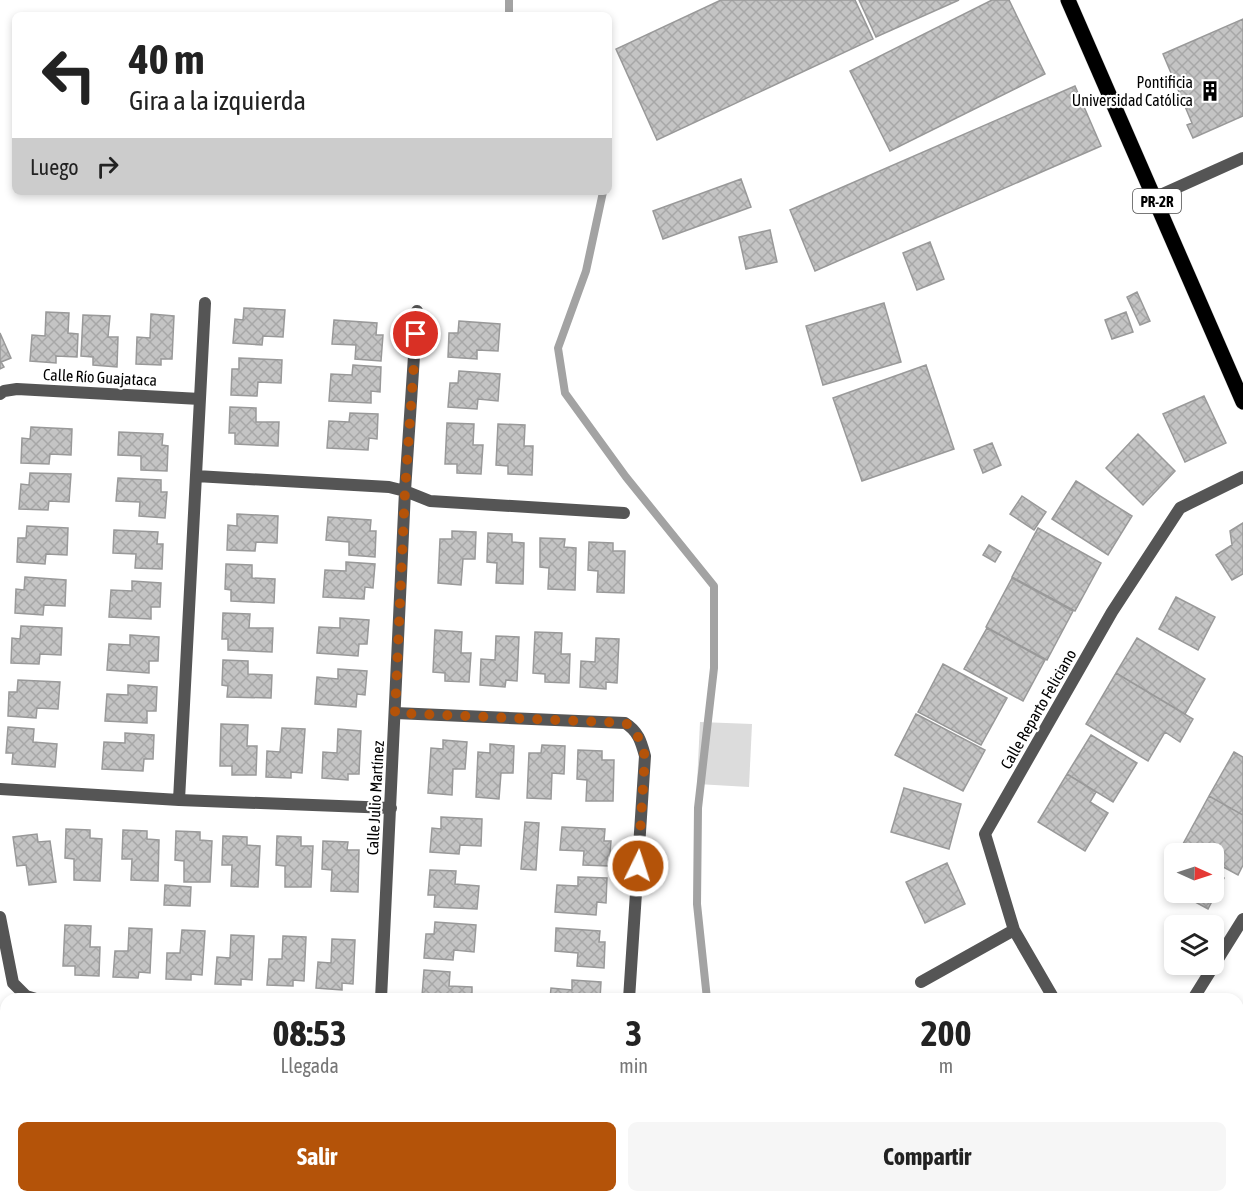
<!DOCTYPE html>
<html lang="es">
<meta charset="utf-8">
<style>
:root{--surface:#fff;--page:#f6f6f6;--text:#222;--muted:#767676;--accent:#b45309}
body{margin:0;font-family:"Asap Condensed",sans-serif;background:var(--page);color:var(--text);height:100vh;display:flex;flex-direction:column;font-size:22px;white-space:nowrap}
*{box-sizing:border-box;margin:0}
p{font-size:20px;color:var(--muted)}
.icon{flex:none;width:33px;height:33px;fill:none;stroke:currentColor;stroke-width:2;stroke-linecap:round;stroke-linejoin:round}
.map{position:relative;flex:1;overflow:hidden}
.drawer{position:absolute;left:0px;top:993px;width:1244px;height:210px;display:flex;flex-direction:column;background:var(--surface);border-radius:18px 18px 0 0;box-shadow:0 3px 9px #0003}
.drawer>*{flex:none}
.top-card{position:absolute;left:12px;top:12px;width:600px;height:183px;border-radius:9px;box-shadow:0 3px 9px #0003;background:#fff;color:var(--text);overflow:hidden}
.needle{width:39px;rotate:93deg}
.controls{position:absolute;left:1164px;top:843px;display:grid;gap:12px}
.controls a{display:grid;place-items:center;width:60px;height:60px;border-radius:9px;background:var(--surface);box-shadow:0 3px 9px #0003;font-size:30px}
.pin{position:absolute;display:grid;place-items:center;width:51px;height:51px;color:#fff;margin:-26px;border:3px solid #fff;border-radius:50%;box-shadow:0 2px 6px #0007}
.me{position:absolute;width:66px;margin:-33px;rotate:4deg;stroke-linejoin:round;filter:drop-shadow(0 0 4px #0008)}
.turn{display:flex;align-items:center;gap:21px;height:126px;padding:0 18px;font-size:27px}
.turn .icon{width:78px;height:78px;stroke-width:2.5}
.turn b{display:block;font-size:42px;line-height:51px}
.then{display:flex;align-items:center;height:57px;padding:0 18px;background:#0003;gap:12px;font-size:22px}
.eta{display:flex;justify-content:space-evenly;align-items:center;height:102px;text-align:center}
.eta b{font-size:36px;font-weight:700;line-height:42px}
.primary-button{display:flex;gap:12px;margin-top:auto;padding:12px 18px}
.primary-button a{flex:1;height:69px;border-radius:9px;background:var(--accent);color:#fff;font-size:24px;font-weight:700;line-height:69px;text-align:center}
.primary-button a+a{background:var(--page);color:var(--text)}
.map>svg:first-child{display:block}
.pitch{fill:#dcdcdc}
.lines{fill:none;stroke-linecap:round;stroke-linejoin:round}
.stream{stroke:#a3a3a3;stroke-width:8}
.building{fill:url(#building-cross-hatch);stroke:#999;stroke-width:1.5}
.primary-casing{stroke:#dbdbdb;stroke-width:16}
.lane{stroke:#555;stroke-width:12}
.street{stroke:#555;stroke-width:12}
.primary{stroke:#000;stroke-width:15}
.route{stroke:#b45309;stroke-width:10;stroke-dasharray:0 18}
.labels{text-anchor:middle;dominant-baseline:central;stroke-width:4.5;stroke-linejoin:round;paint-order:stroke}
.shield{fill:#fff;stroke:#4c4c4c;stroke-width:1.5}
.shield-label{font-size:15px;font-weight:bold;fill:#000}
.poi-label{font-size:16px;fill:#000;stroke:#fff;text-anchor:end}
.street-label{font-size:16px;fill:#000;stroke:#fff}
</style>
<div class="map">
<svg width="1243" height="1203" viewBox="0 0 1243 1203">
<defs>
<pattern id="building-cross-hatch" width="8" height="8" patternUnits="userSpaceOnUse" patternTransform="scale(1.5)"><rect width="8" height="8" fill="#c4c4c4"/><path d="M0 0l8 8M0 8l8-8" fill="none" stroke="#a7a7a7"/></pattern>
</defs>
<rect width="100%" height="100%" fill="#fff"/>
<path class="pitch" d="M700 722 752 724 749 787 697 784Z"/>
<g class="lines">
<path class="stream" d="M509 15V0
M603 192 586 271 558 348 565 393 626 477 714 586V668L698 808 697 904 707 999
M1109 1197 1126 1203"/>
</g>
<path class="building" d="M721 0H855L873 39 657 140 616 49Z
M859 0H959L876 37Z
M992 0H1009L1045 74 890 151 850 71Z
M1243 19V116L1193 138 1187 125 1192 123 1163 54Z
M1075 86 1101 146 815 271 790 210Z
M741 179 751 207 663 239 653 211Z
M770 230 777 262 746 269 739 237Z
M930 242 944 279 917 290 903 253Z
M1137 292 1150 321 1140 325 1127 297Z
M884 303 901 362 823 385 806 326Z
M244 308 285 310 283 337 263 336 262 345 233 343 235 319 243 320Z
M46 312 69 313 68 333 78 334 77 357 56 356V363L30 361 32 335 45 336Z
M1126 312 1133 332 1112 339 1105 320Z
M151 314 174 316 172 359H161V365L136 364 137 337 150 338Z
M83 315 110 316 108 337H118L117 367 93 365V357L81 356Z
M334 320 377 323 376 335H383L381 361 355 359 356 345 332 344Z
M459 321 500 324 498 351 477 350V359L448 357 449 333H458Z
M0 333 11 358 1 362 4 367 0 369Z
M239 358 282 360 281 383 258 382 257 396 231 395 232 369H239Z
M353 365 381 367 380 392 371 391V403L329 401 331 374 352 375Z
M926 365 954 449 862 481 833 398Z
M459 371 500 374 498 401 478 399 477 409 448 407 450 383H458Z
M1204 396 1226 443 1185 462 1163 414Z
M230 407 256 408V422H279L278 446 235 444V433H229Z
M350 413 378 414 377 439 369 438 368 450 327 448 329 421 349 422Z
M447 423 474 424 473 445H483L481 474 457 473V464H445Z
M498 424 525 425 524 446H533L532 475 508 474V466L496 465Z
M31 427 72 429 71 455 50 454 49 464 21 463 22 438 30 439Z
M119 432 163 434 162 445 168 446 167 471 141 470V456L118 455Z
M1138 434 1175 471 1143 505 1106 468Z
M992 443 1001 465 983 473 974 450Z
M30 473 71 474 69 502 49 501 48 510 19 509 21 484 29 485Z
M118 478 161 480V492H167L165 518 139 516 140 502 116 501Z
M1076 481 1132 516 1108 555 1052 519Z
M1022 496 1046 512 1034 530 1010 514Z
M237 514 278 516 277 543 256 542 255 551 227 550 228 525 237 526Z
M328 517 371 520 370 531H376L375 557 349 555V542L326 540Z
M1243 523V574L1232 580 1216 555 1232 545 1230 531Z
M27 526 68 528 67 555 46 554 45 564 17 562 18 538H26Z
M1038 528 1101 563 1075 611 1012 577Z
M114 530 158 532 157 544H163L162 569 135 568 136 554 113 553Z
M452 531 476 532 475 559H463L461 585 438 583 440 539H452Z
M488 533 512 534V542L524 543 523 584 496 583 497 563 487 562Z
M540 538 565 539 564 547 576 548 575 590 548 589 549 568 540 567Z
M589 542 613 543V551H625L624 593 597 592 598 571 588 570Z
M989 545 1001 552 995 562 983 555Z
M346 562 375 564 373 588 365 587 364 599 323 597 325 570 346 571Z
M226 564 252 565V578L275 579 274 603 231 601V590L225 589Z
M25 577 66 580 65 606 44 605 43 615 15 613 16 589 24 590Z
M1012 578 1073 611 1047 660 986 627Z
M132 581 161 583 160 607H151V619L109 617 111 590 132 591Z
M1176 597 1215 617 1198 650 1159 629Z
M223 613 250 614 249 628H273L272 652 228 650V639H222Z
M340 618 369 620 367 644H359L358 656 317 653 319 627 340 628Z
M21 626 62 628 61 655 40 654 39 664 11 663 12 638 20 639Z
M987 628 1045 660 1023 701 964 669Z
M435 630 462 632 461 653H471L469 682 445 681V673L433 672Z
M535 632 562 633 561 654H570L569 683 545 682V674L533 673Z
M130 635 159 637 158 661H149V673L107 670 109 644 130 645Z
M496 636 519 637 517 681 506 680 505 687 480 685 481 659 495 660Z
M596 638 619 639 617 683 606 682V689L580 687 581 661 595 662Z
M1137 638 1205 679 1185 714 1116 673Z
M223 660 248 661V674L272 675 271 698 227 697 228 686 222 685Z
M943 664 1007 698 981 745 918 712Z
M338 669 367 671 365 695 357 694 356 707 315 704 317 677 338 679Z
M1116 673 1193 719 1180 742 1165 732 1148 761 1086 724Z
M18 680 60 682 58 709 37 708 36 718 8 716 9 692H17Z
M128 685 157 687 156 711H147V723L105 721 107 694 128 695Z
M916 714 985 750 963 791 895 755Z
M221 724 248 725 247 746H257L256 775H232V766H220Z
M8 727 34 729 33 742 57 744 55 767 12 764 13 753H6Z
M282 728 305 729 302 773 291 772V778L266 777 267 751 280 752Z
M338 729 361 731 359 774H348V780L322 778 323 752 337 753Z
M125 733 154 735 153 759H144L143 771 102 769 104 742 125 743Z
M1091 735 1137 763 1113 802 1067 774Z
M443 740 467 742 465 769H453L452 795 428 793 431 748 443 749Z
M490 744 514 746 513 773H501L499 799 476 797 478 752 490 753Z
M542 745 565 746 564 774 552 773 551 799 527 798 529 753H541Z
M578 750 602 751V760H614L613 801H586L587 780 577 779Z
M1234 752 1243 757V815L1209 796Z
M1067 774 1096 792 1090 802 1108 813 1085 851 1038 822Z
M904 788 961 804 949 849 891 832Z
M1209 796 1243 815V865L1238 875 1214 862V854H1199L1183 844Z
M441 817 482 819 481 846 460 845 459 854 430 852 432 828 441 829Z
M525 822 539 823 536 870 521 869Z
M562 827 605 829 604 841H611L609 866 583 865 584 851 560 850Z
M66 829 90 830V838L102 839 100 881 74 880V859L65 858Z
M123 830 147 831V839L159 840 158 881 131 880 132 859H122Z
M176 831 200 832V840L212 841 210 882H184V861L175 860Z
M37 834 38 842 50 841 56 882 29 885 26 865 17 866 13 837Z
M223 836 247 837V845L260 846 258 887 231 886 232 865H222Z
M277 836 301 837V846H313L311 887H285V866L276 865Z
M323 841 348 842 347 850H359L358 892 331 891 332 870 322 869Z
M947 863 965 904 925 923 906 882Z
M430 870 456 871 455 884 479 886 477 909 434 907 435 895H428Z
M1174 870V891L1166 887Z
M1214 873 1224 878 1208 909 1177 892H1214Z
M578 877 607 878 606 903 597 902 596 915 555 912 557 885 578 886Z
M165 885 191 887 190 906 164 905Z
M435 922 476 925 474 952 454 950 453 960 424 958 426 934H434Z
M65 925 91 926 90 947H100L99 976 75 975V966H63Z
M129 928 152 929 150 973 139 972 138 978 113 977 115 951H128Z
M556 928 600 931 599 942H605L604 968 577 966 578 953 555 951Z
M182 930 205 931 202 975 191 974V980L166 979 167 953H180Z
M231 935 254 936 252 980 241 979V985L215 984 217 957 230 958Z
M283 936 306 937 304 981 293 980V986L267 985 269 959H282Z
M332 939 355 940 353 984 342 983V990L316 988 318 962 331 963Z
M424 970 450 972 449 986 472 987V999H428V997L422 996Z
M572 980 601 982 600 999H550L551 988 572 990Z
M1243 1017V1055L1238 1050V1024Z
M114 1197H138L133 1203H119L120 1202Z
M291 1198 340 1201V1203H291Z"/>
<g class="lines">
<g class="primary-casing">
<path id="primary" d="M1068 0 1243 402"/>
</g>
<path class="lane" d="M491 1203V1197"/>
<path class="street" d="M1156 197 1243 158
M0 394 4 391 17 389 200 399
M196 476 389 487 405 491 430 501 624 513
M395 713 625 723C638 731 641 741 645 756L629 999
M0 789 179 800 391 808
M179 800 205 303
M0 917 13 983 26 996 36 999
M921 982 1014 930
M381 999 405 491 417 311
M1054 999 1014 930 985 834 1112 612 1180 508 1243 477
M1193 999 1243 919
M241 1203 244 1197
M372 1203V1197"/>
<use href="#primary" class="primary"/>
</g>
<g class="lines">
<path class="route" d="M416 334 405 491 395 713 625 723 635 729 645 756 638 866"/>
</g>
<defs>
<g id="building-bare" transform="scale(1.62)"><path d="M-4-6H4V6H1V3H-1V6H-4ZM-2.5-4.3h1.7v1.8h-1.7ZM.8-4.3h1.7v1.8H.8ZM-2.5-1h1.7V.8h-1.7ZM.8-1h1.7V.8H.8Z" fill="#000" stroke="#fff" stroke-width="2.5" paint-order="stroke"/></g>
</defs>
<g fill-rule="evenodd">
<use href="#building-bare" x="1210" y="91"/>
</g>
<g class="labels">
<rect class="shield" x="1133" y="189" width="48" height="24" rx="4.5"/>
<g class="shield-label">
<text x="1157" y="201">PR-2R</text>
</g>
<g class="poi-label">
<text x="1193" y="82">Pontificia<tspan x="1193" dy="18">Universidad Católica</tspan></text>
</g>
<g class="street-label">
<text transform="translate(100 377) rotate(3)">Calle Río Guajataca</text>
<text transform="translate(1038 709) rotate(-60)">Calle Reparto Feliciano</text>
<text transform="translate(375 798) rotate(-87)">Calle Julio Martínez</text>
</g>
</g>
</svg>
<div class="controls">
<a><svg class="needle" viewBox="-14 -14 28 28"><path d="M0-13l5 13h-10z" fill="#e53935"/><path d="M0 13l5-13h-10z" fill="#767676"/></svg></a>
<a><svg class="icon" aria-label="layers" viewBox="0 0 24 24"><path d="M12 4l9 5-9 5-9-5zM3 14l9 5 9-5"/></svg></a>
</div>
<div class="pin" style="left:416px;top:334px;background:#d93025"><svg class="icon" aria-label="arrive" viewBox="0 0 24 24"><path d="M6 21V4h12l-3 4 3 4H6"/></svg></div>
<svg class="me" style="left:638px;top:866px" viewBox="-20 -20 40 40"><circle r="17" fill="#b45309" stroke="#fff" stroke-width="3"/><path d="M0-11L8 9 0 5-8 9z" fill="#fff"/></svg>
<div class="top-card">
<div class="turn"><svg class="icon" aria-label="left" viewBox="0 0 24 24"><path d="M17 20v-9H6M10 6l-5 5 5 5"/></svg><div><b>40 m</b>Gira a la izquierda</div></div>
<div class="then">Luego<svg class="icon" aria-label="right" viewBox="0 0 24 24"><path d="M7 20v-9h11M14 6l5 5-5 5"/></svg></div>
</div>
<section class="drawer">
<div class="eta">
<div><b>08:53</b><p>Llegada</p></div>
<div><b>3</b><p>min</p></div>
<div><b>200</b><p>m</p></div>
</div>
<div class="primary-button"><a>Salir</a><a>Compartir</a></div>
</section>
</div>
